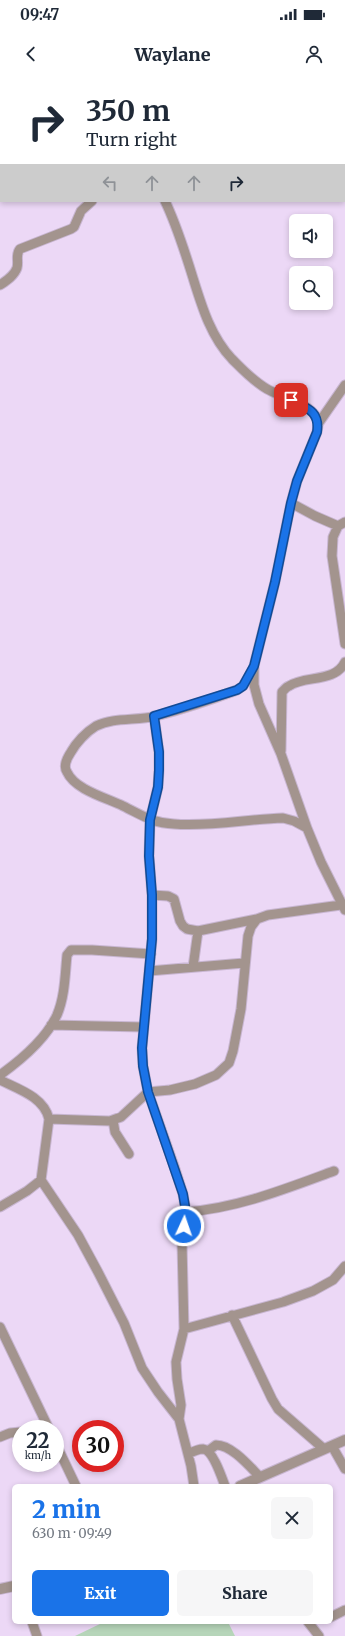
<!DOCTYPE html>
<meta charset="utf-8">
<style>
:root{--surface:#fff;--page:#f6f6f7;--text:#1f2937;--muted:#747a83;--accent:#1a73e8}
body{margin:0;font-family:Merriweather,serif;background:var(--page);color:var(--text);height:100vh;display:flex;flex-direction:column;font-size:15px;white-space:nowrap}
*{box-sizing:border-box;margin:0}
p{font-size:13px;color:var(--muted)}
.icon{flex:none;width:22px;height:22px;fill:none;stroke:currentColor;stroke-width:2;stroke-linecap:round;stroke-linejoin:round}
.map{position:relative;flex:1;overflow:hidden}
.side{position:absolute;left:12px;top:1404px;width:321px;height:140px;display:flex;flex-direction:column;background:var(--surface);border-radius:6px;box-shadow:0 2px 6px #0003}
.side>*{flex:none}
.hud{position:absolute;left:0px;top:0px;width:345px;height:122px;box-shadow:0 2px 6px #0003;background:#fff;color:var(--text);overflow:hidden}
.buttons{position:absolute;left:289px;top:134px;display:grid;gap:8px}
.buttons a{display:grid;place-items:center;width:44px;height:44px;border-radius:6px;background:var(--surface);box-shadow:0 2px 6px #0003;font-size:20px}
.speed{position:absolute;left:12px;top:1340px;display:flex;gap:8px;font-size:20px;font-weight:700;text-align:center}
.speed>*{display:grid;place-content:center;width:52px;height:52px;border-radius:50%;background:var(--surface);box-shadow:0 2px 6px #0003;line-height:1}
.speed small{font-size:10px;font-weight:400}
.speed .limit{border:6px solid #d22;background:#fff;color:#111}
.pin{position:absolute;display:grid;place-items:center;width:34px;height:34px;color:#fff;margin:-17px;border-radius:8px;box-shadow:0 2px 6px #0006}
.me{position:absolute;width:44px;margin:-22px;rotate:3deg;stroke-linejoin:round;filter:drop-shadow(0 0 3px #0008)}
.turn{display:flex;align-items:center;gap:14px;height:84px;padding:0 20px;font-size:18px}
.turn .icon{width:52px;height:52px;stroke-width:2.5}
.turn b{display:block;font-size:28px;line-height:34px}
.lanes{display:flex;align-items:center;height:38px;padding:0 20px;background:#0003;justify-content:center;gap:20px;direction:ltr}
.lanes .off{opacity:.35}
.round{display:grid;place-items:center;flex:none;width:42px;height:42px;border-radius:6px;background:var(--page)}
.summary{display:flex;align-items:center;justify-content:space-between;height:68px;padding:0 20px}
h1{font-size:24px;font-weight:800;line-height:30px;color:var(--accent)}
.action{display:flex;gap:8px;margin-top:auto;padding:8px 20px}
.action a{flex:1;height:46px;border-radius:6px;background:var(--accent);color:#fff;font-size:16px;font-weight:800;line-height:46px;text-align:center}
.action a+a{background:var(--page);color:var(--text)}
.status{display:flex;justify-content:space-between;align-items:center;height:28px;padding:0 20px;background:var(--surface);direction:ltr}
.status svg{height:11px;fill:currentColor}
header{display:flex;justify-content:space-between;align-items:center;height:52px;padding:0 20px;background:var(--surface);font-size:18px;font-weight:800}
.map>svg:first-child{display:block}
.green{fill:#b6d5b9}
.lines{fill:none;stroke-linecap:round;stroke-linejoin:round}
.minor-casing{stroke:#c8b6d1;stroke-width:11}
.tertiary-casing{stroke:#c8b6d1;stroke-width:12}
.minor{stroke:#a3948e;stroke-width:9}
.tertiary{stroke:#a3948e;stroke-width:10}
.route-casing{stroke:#114b97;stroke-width:10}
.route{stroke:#1a73e8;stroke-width:7}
</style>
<div class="status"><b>09:47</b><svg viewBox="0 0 49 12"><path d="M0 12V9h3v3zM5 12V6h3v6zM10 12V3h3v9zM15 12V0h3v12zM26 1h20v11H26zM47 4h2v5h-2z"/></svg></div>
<header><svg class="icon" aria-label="back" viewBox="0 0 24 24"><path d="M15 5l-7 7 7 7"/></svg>Waylane<svg class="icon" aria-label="person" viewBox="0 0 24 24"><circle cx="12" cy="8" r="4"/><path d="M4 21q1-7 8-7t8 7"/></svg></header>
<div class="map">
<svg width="345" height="1556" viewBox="0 0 345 1556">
<rect width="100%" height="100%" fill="#ecd8f6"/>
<path class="green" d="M104 1542H228L235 1556H75Z"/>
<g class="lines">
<g class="minor-casing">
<path id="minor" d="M17 0V1
M111 0V1
M133 0 134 1
M56 1 58 0
M222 1 223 0
M0 33H1
M165 121C177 146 185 172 193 198 202 227 211 257 232 279 243 290 253 301 267 309 279 316 310 324 316 337 319 342 318 347 317 352L297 401 291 423 275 502 254 586V605L259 624 281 674 307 748 321 782 345 830
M0 205C6 201 14 196 17 188 19 181 15 175 20 169L71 149 74 147 81 131 92 121
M318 344 345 305
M291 423 315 436 338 446
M345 442 338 446 333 457 332 476 345 564
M253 589 243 606 237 610C210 620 183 629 156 636 136 641 114 637 96 646 86 652 76 663 71 672 67 678 63 686 67 692 75 710 107 718 123 726 142 735 152 743 174 744 210 747 247 739 283 738L294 741 307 748
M154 636 159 672V690L158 707 150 740 149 776 152 815V859L142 968 143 986 148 1012 174 1086 183 1114 186 1132 182 1164 184 1249 176 1282 177 1299 181 1325 179 1339
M281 671 282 612C284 610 286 607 289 606 305 595 335 603 345 582
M152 815 168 816 174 819 180 841 183 846 187 849 198 851 257 839
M193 887 198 851
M149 891 244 883
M51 945 143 947
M0 995C21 980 46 959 57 935 65 916 65 895 67 875L71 870H92L151 874
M0 1000C18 1009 44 1017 49 1039L41 1100 27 1111 0 1127
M49 1039 110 1041 121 1037 148 1012 170 1010 195 1004 216 995 229 983 233 971 241 929 248 856 251 847 257 839 268 835 341 825
M113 1040 115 1052 129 1074
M41 1100 78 1155 98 1192 124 1243 142 1288 158 1312 179 1339 191 1386 194 1406
M186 1132C238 1128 285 1109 334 1091
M232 1235 272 1319 278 1329 324 1369
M0 1247 49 1349
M184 1249 283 1222 313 1211 333 1200 345 1186
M0 1357 10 1353 21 1352
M55 1362 76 1406
M332 1366 345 1389
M208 1371 216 1365C232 1365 250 1387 260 1397
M188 1374C192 1372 198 1369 203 1369 213 1370 222 1398 225 1406
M331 1537 345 1530
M32 1542 37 1556
M308 1542 319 1556"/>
</g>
<g class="tertiary-casing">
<path id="tertiary" d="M240 1406 345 1360
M0 1509 14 1506"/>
</g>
<use href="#minor" class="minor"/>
<use href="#tertiary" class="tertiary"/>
</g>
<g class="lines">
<g class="route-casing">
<path id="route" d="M184 1146 186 1132 183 1114 148 1012 143 986 142 968 152 859V815L149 776 150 740 158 707 159 690V672L154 636 237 610 243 606 254 586 275 502 291 423 297 401 317 352C320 331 307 328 291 320"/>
</g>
<use href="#route" class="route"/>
</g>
</svg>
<div class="buttons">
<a><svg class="icon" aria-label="sound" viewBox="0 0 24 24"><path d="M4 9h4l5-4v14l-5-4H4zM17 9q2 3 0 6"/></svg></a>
<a><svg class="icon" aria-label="search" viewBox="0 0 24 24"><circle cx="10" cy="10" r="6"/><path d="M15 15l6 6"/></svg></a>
</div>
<div class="speed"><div>22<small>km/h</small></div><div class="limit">30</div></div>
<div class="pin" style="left:291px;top:320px;background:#d93025"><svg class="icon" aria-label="arrive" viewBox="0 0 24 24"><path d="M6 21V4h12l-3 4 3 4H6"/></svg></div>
<svg class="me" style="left:184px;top:1146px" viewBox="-20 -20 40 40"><circle r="17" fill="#1a73e8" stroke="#fff" stroke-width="3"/><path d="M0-11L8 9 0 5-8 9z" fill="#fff"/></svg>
<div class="hud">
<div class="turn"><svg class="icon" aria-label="right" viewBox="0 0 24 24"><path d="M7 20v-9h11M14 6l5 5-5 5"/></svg><div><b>350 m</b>Turn right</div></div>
<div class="lanes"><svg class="icon off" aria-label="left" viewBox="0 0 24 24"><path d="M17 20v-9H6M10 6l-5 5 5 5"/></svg><svg class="icon off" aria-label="ahead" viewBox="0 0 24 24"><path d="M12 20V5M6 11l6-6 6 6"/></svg><svg class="icon off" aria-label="ahead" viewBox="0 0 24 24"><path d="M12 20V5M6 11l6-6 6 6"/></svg><svg class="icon" aria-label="right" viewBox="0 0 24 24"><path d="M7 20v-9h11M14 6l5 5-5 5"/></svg></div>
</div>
<section class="side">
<div class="summary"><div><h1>2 min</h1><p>630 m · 09:49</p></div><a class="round"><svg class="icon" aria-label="close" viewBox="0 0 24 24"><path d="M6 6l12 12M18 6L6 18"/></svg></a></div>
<div class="action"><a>Exit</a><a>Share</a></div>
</section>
</div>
